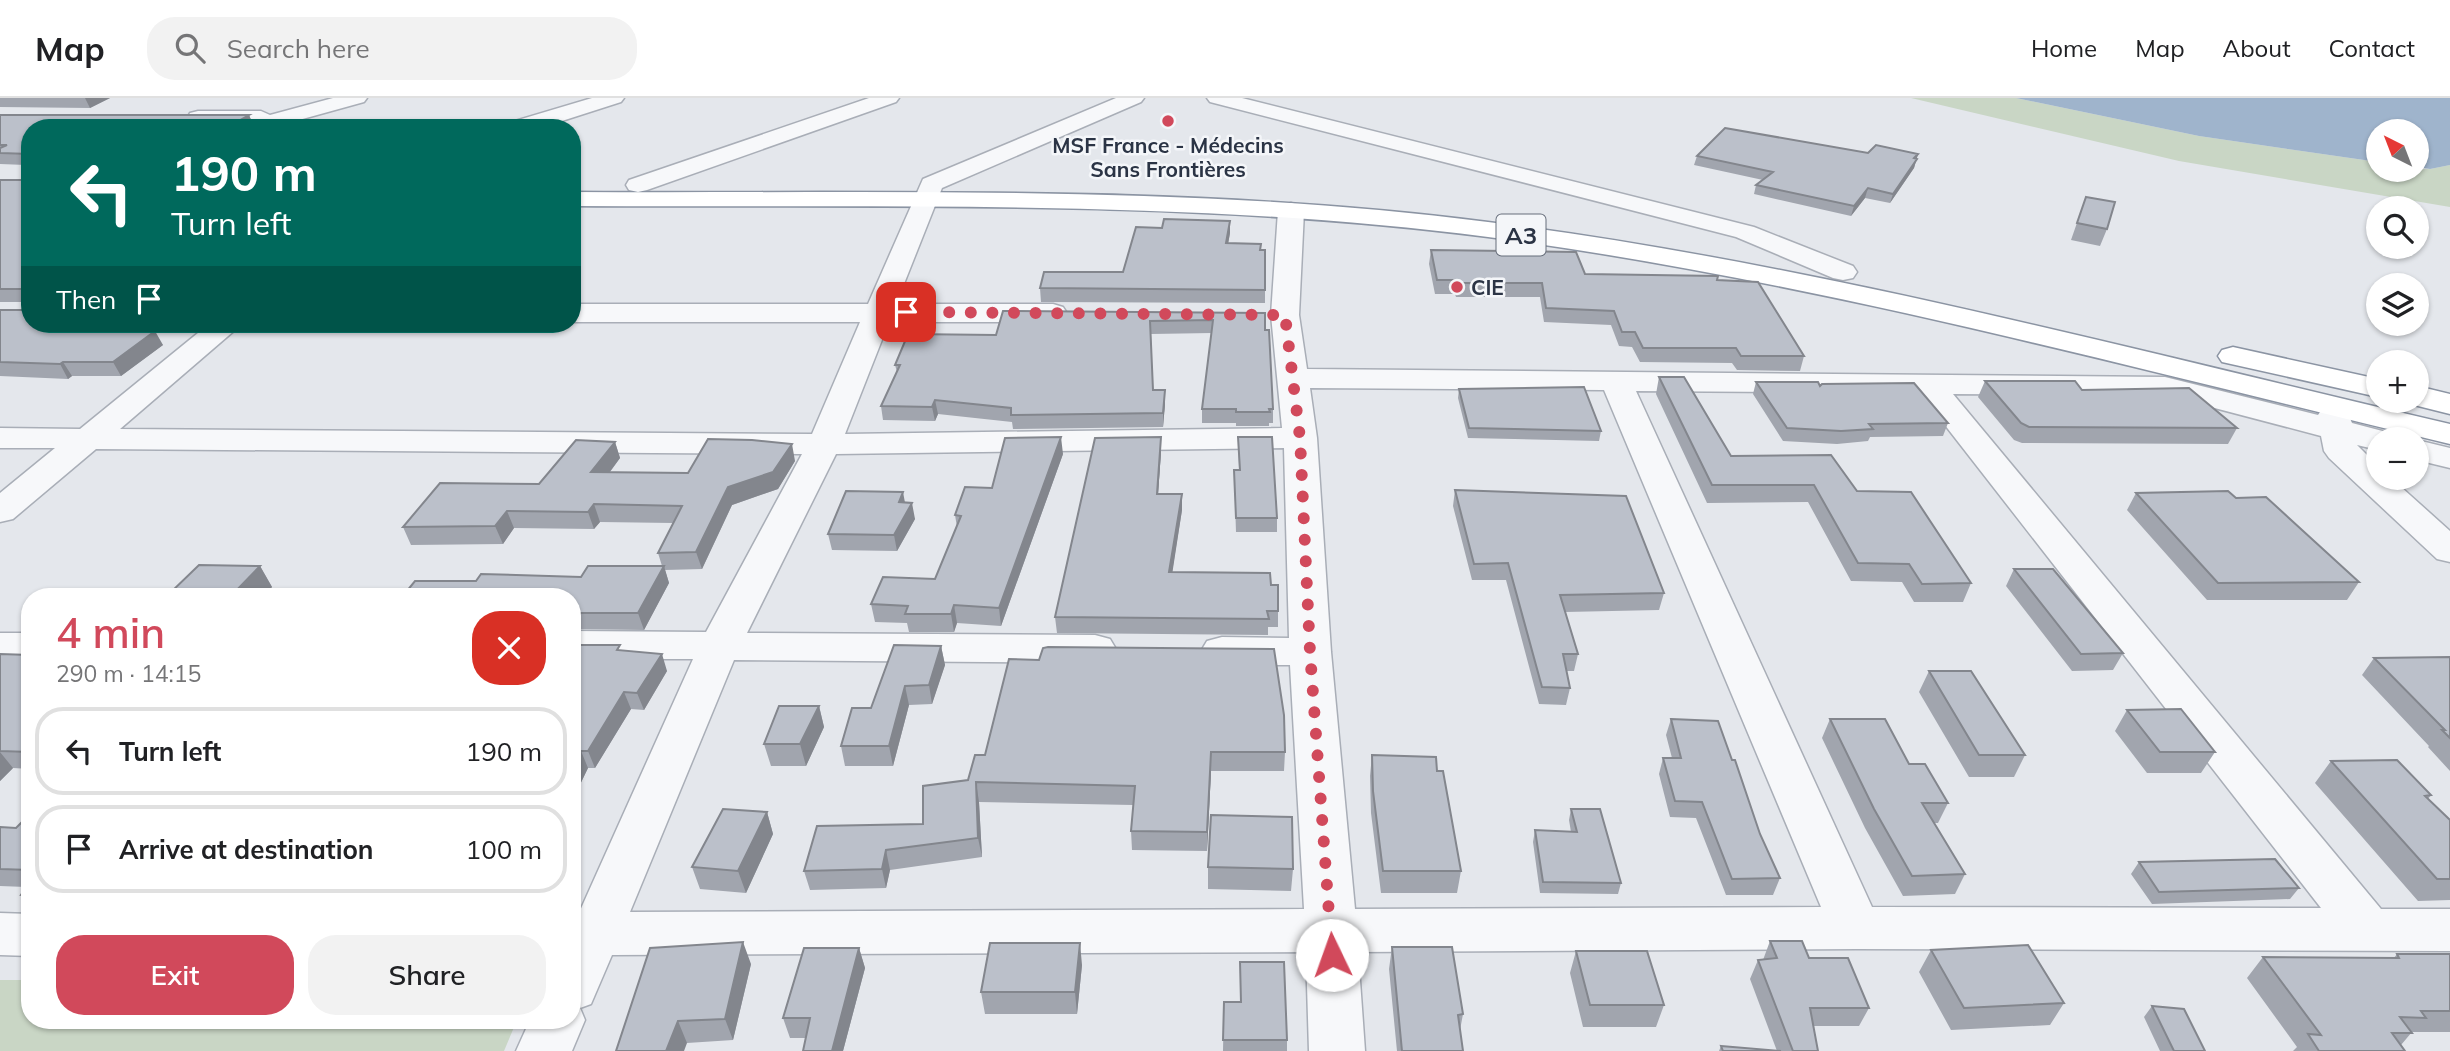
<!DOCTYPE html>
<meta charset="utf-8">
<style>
:root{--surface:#fff;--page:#f2f2f2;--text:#202124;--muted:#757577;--line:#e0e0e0;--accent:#d1495b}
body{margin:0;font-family:Mulish,sans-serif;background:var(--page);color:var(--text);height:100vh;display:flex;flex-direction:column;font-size:26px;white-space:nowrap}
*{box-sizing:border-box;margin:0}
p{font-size:23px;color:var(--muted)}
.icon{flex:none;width:38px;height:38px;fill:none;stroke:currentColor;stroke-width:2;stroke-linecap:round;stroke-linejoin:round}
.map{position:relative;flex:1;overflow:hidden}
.details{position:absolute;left:21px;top:490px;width:560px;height:441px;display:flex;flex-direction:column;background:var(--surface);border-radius:28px;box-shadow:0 2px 5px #0004}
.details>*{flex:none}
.guide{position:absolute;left:21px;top:21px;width:560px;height:214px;border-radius:28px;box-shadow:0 2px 5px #0004;background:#00695c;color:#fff;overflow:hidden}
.needle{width:46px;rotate:318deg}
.fabs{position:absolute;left:2366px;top:21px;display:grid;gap:14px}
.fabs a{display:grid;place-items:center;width:63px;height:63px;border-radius:50%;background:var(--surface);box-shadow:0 2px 5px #0004;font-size:35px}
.pin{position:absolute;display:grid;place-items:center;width:60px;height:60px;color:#fff;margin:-30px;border-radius:14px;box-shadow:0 4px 10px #0006}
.me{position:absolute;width:77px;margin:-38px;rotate:357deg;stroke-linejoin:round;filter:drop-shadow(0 0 5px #0008)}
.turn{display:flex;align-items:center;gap:24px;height:147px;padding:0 35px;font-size:32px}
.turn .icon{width:91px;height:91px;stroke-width:2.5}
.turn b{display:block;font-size:49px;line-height:60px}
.then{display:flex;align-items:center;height:66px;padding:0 35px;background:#0003;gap:14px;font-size:26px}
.round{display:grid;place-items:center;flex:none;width:74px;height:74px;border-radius:28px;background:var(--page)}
.head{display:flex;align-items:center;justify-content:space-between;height:119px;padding:0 35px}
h1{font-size:42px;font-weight:600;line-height:52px;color:var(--accent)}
.primary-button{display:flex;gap:14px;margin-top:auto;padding:14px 35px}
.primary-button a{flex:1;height:80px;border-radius:28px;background:var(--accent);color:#fff;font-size:28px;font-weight:600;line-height:80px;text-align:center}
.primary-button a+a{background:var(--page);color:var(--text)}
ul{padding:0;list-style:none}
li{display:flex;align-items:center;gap:21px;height:88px;margin:0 14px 10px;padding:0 21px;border:4px solid var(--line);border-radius:28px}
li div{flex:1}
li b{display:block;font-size:26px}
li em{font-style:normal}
header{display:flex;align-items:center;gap:42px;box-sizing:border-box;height:98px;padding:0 35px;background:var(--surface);border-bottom:2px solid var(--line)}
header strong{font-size:33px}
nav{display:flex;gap:38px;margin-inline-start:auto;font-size:24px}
.search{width:490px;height:63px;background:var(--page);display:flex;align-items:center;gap:18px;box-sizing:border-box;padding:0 24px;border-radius:28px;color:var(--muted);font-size:26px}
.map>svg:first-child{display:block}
.green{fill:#c9d6c5}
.water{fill:#9fb4cc}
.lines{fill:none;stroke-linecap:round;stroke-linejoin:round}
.minor-casing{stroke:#a9aeb7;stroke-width:3}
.trunk-casing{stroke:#8b94a3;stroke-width:3}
.minor{fill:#f7f8fa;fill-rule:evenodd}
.trunk{fill:#fff;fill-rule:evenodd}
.wall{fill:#a1a5ae}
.shaded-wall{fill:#83868d}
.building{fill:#bbc0ca;stroke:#83868d;stroke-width:2}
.route{stroke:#d1495b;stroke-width:12;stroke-dasharray:0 21.6}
.poi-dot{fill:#d1495b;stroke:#f4f6f9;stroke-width:2.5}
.labels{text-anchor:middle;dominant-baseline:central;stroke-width:5;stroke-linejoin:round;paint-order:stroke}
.far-poi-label{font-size:21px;font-weight:bold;fill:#2b3445;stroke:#f4f6f9}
.shield{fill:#f4f6f9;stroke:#676e7b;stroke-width:2}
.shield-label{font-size:24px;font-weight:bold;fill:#2b3445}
</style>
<header>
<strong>Map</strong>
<div class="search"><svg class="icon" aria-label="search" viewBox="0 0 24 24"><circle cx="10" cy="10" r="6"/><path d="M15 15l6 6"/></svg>Search here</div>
<nav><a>Home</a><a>Map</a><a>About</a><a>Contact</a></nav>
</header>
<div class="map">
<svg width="2450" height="953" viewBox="0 0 2450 953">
<rect width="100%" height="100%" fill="#e4e7ec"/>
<path class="green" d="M1911 0H2016L2199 38 2378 64V72L2430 71 2450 67V109L2179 63Z
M0 882H30V922H517L504 953H0Z"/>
<path class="water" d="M2016 0H2450V67L2430 71 2417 69V33H2378V64L2199 38Z"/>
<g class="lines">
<g class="minor-casing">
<path id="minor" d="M333 0H367L364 4 270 30 258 27H198L190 25 187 20 190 15 198 13H261L270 17Z
M592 0H624L621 4 540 30H505L508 25Z
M869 0H899L896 4 647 92 638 94 629 92 626 87 629 82Z
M1116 0H1144L1141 4 942 90 896 206H1053L1063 209 1067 215 1063 221 1053 224H889L845 336 1282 330 1271 217 1278 113 1282 108 1291 105 1300 108 1304 113 1299 217 1307 271 2165 279 2318 317 2322 311 2334 308 2346 311 2352 325 2390 335 2394 341H2378V352L2357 347 2378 368V380H2391L2450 433V464L2437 461 2329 360 2324 353 2321 338 2165 297 1953 296 2381 811H2450V853L1856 851 1358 854 1365 953H1309L1306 854 612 857 591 906 580 910 585 922 572 953H516L530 922H572V815H579L693 561H572V533L706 534 802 356 96 351 13 421 0 424V395L55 350H0V330L80 331 209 226H242L120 331 812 336 860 224H572V206H868L923 81ZM1310 290 1604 292 1821 809 1355 811 1331 554 1317 340ZM1636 293 1920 295 2321 810 1872 809ZM1284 350 1289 540 1222 539 1207 543 1201 553 1207 563 1222 567H1290L1304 811 630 814 734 562 1095 565 1110 561 1116 551 1110 541 1095 537 747 535 836 356Z
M1207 0H1242L1754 129 1853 168 1857 174 1853 180 1843 182 1833 180 1736 139 1210 4Z
M2417 342 2450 350V370L2417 362Z
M0 535H30V563H0Z
M0 815 30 816V858L0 857Z"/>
</g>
<g class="trunk-casing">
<path id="trunk" d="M572 94C877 96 1185 85 1488 124 1813 165 2132 252 2450 326V346C2132 270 1813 182 1488 139 1185 100 877 110 572 108Z
M2233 249 2378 281V299L2222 264 2218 258 2222 252Z
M2417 288 2450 296V316L2406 305 2404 303H2417Z"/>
</g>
<use href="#minor" class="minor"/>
<use href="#trunk" class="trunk"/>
</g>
<path class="wall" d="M0 0H110L90 10 0 9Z
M0 17H249L254 29 30 30V226L146 233 163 247 121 278H72L68 281 0 278V212H24V204H0V82H25L26 67 0 66Z
M1868 55 1918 56 1914 70 1890 105 1865 100 1851 118 1754 96 1756 87 1763 82 1694 67 1697 58Z
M2086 99 2107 131 2100 148 2071 142Z
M1230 135 1228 145 1261 146V152H1265V205L1041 204 1040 190 1123 174Z
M1431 152 1585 176 1717 182 1804 258 1800 273 1737 272 1732 265 1640 264 1632 249 1619 248 1611 227 1544 224 1540 199H1456L1455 196H1435L1429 166Z
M1003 213 1265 215V232L1273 311V325H1269V328H1236V325H1202V311L1212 235 1151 236 1153 292H1165V306L1163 329 1013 331 1012 324 938 316 935 323 883 322 881 308 897 274 895 267 996 237Z
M1659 279 1731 358 1857 393 1971 485 1963 504H1914L1902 484 1851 483 1808 404 1707 405 1656 296Z
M1985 283 2082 292 2237 330 2228 346 2022 345 2014 342 1978 299Z
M1756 284 1820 288 1948 325 1943 338 1870 339 1868 343 1837 346 1783 343 1753 296Z
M1459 291 1601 333 1599 343 1468 340 1458 300Z
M1238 339 1277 420V434H1236L1234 372H1239Z
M615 344 620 360 610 374 688 375 795 363 778 391 732 407 702 471 665 472 669 485 644 532 575 531 572 525V499L476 483 581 479 662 468 658 455 673 425 600 424 594 431 514 430 503 446 411 447 403 429 539 386Z
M1161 354 1158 396H1182V412L1172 474 1278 487V529H1268V537L1057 535 1055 519Z
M1063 356 1001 528 957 525 954 534H909L907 525 875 524 871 506 935 481 957 429 955 417 992 390Z
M1455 392 1664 495 1659 512 1565 514 1578 556 1574 573H1566L1570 590 1566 607 1539 606 1506 482H1472L1453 408Z
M2136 395 2236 400 2359 484 2347 502H2207L2127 412Z
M905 404 915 421 897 453 832 452 828 436Z
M260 468 272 489 263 499H171L169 496Z
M2014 471 2123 555 2113 572 2072 573 2006 488Z
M572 547 622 553 667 573 644 612 631 611 595 670H588L572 703Z
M941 548 945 567 932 606 909 607 893 668H845L841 648 871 610Z
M0 556 30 557V671L13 670 0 683Z
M2450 559V673L2428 649 2429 648 2362 577 2374 560Z
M1009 561 1285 654 1284 673H1211L1207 753 1132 752 1131 733 1133 707 979 704 982 759 890 772 886 790 810 792 804 773 923 726 968 682 985 657Z
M1929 573 2025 657 2014 679H1969L1919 594Z
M819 608 824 629 806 668H771L764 646Z
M2127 612 2215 654 2201 675H2147L2115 633Z
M1671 621 1760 736 1780 780 1773 797H1726L1696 720 1670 719 1659 676 1663 660H1672L1666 637Z
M1830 621 1909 666 1948 705 1938 725H1934L1965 776 1955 796 1903 798 1865 730 1822 640Z
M1372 657 1437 673 1461 773 1457 795H1381L1371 715 1370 678Z
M2331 663 2431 697 2428 701 2450 722V802L2418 803 2315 685Z
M1571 711 1621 785 1618 796 1540 795 1533 744 1535 732 1571 734 1569 722Z
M767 714 773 736 746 795 700 791 692 769Z
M30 716V807L21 797 26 789 0 788V729L16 730Z
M2139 764 2299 790 2290 801 2152 806 2131 776Z
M1208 769 1293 771 1291 793 1208 791Z
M1770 843 1809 860 1869 910 1859 928H1813L1818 953H1719L1721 948 1777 953 1750 881 1758 862H1763Z
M1392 849 1463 916 1460 932 1463 953H1397L1389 871Z
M859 850 865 870 843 953H803L806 940H790L783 920Z
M1931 852 2064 905 2050 927 1951 932 1919 874Z
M1576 853 1664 907 1656 929H1583L1570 875Z
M2397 856H2450V934H2412L2401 947 2405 953H2293L2297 949 2247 880 2263 859 2394 860Z
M751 866 733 942 687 945 616 953Z
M1082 867 1077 916H985L981 894Z
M1224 904 1287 942V953H1223Z
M2152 908 2205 953H2160L2144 919Z"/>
<path class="shaded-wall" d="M85 0H110L90 10Z
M249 17 254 29 252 30H226Z
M1918 56 1914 70 1890 105 1893 96Z
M1868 90 1865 100 1851 118 1854 108Z
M1230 123V135L1226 158V145Z
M129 226H157L127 247 119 233Z
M155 233 163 247 121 278 113 264Z
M63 264 72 278 68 281 60 266Z
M1165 292V306L1163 329V315Z
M935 302 938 316 935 323 932 309Z
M1061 339 1063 356 1001 528 999 510Z
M1161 339V354L1157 411V396Z
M615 344 620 360 597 391 591 374Z
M792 346 795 363 778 391 732 407 702 471 696 454 728 389Z
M903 394 906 410 899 404Z
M1182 396V412L1170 490 1169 474Z
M912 405 915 421 897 453 894 437Z
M594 406 600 424 594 431 588 414Z
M507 413 514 430 503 446 495 428Z
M260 468 272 489 263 499H233L232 497Z
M664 468 669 485 644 532 638 515Z
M954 507 957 525 954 534 951 516Z
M941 548 945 567 932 606 929 587Z
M662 556 667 573 644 612 637 595Z
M905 588 909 607 893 668 889 648Z
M624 594 631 611 595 670 588 653Z
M819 608 824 629 806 668 800 646Z
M581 653 588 670 572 703V670Z
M0 654 13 670 0 683Z
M1211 654V673L1207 753V734Z
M976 684 979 704 982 759 978 740Z
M767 714 773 736 746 795 738 773Z
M886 752 890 772 886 790 882 771Z
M743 844 751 866 733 942 725 921Z
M1080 845 1082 867 1077 916 1075 894Z
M859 850 865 870 843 953H832Z
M678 923 687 945 684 953H666Z"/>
<path class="building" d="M0 17H249L226 30H30V56L0 55V50L7 47H0Z
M1725 30 1868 55 1876 47 1918 56 1914 60 1917 61 1893 96 1868 90 1854 108 1756 87 1773 74 1697 58Z
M30 64V226H129L119 233H155L113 264H63L60 266 0 264V212H24V191H0V82H25L26 66Z
M2086 99 2115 104 2107 131 2077 125Z
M1164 121 1230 123 1226 145 1261 146 1260 152H1265V192L1040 190 1044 174H1123L1136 129 1162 130Z
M1431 152 1576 154 1585 176 1718 178 1717 182 1758 184 1804 258H1741L1736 250H1643L1635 234H1622L1614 213 1546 210 1542 185H1457V182H1437Z
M1003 213 1265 215V232H1269L1273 311H1269L1270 314H1236V311H1202L1213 222 1150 223 1153 292H1165L1163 315 1011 317V310L935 302 932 309 881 308 900 267H895L908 236 996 237Z
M1659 279H1684L1731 358 1831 357 1857 393 1911 394 1971 485 1922 486 1909 466 1858 465 1814 387H1712Z
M1985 283H2075L2082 292 2189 290 2237 330 2029 329 2021 325Z
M1756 284H1818L1820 288 1822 286 1914 285 1948 325 1869 326 1873 331 1841 333 1787 330Z
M1584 289 1601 333 1469 330 1459 291Z
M1061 339 999 510 954 507 951 516H905L908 508 871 506 883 479 935 481 961 418 955 417 965 389 992 390 1005 340Z
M1161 339 1157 396H1182L1169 474 1270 475 1271 487H1278V513H1267L1269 521 1055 519 1095 340Z
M1238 339H1272L1277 420H1236L1234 372H1240Z
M708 341 752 342 792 346 773 374 728 389 696 454 658 455 682 408 594 406 588 414 507 413 495 428 403 429 440 385 539 386 576 342 615 344 591 374 688 375Z
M1455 392 1626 398 1664 495 1560 497 1578 556H1563L1570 590 1542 589 1508 465 1474 466Z
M846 393 903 394 899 404 912 405 894 437 828 436Z
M2228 393 2236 400 2266 399 2359 484 2218 485 2136 395Z
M199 467 260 468 232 497 169 496Z
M588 468H664L638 515H572V499H402L415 483H476L481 476 581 479Z
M2014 471H2053L2123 555 2081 556Z
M572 547H620L617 552 662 556 637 595 624 594 588 653H581L572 670Z
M894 547 941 548 929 587 905 588 889 648H841L852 610H871Z
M1048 549 1274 551 1284 617 1285 654H1211L1207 734 1131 733 1135 688 976 684 978 740 886 752 882 771 804 773 817 728 923 726V688L968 682 975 657H985L1009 561 1039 562 1043 550Z
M0 556 30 557V654L0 653Z
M2450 559V640L2442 632H2445L2374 560Z
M1929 573H1971L2025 657H1979Z
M779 608H819L800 646H764Z
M2181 611 2215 654H2160L2127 612Z
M1671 621 1718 623 1732 662H1735L1760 736 1780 780 1732 781 1702 704 1675 703 1663 660H1681Z
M1830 621H1885L1909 666H1925L1948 705H1922L1965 776 1912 778 1874 711Z
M1372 657 1436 659 1437 673H1443L1461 773H1383L1373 693Z
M2397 662 2431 697 2425 698 2450 722V781H2437L2331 663Z
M723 711 767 714 738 773 692 769Z
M1571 711H1600L1621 785 1543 784 1535 732 1577 734Z
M30 716V772L0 771V729L16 730Z
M1211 717 1292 719 1293 771 1208 769Z
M2275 761 2299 790 2159 794 2139 764Z
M30 784V798L21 797Z
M1770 843H1802L1809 860H1848L1869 910H1810L1818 953H1793L1758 862 1777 860Z
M743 844 725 921 678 923 666 953H616L650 850Z
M990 845H1080L1075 894H981Z
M2028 847 2064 905 1964 910 1931 852Z
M1392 849H1452L1463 916 1458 917 1463 953H1402Z
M804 850H859L832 953H803L810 920H783Z
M1576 853H1647L1664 907H1590Z
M2397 856H2450V913H2421L2426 920 2400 919 2412 935H2392L2405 953H2319L2308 936 2321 937 2263 859 2399 860Z
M1240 864H1284L1287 942H1223L1224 904H1241Z
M2152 908 2184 911 2205 953H2174Z
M1721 948 1781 953H1723Z"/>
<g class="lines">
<path class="route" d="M906 214 1285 217 1300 340 1310 554 1332 857"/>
</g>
<g class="poi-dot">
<circle cx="1168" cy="23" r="7"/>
<circle cx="1457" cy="189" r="7"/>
</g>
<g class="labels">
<g class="far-poi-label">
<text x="1168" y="47">MSF France - Médecins<tspan x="1168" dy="24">Sans Frontières</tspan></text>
<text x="1471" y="189" text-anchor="start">CIE</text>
</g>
<rect class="shield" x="1496.5" y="116.5" width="49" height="41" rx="5"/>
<g class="shield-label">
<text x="1521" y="137">A3</text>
</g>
</g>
</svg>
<div class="fabs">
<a><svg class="needle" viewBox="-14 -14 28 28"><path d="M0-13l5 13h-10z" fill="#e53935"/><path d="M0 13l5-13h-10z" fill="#757577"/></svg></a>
<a><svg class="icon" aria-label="search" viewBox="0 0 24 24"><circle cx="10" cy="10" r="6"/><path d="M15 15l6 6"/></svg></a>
<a><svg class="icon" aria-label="layers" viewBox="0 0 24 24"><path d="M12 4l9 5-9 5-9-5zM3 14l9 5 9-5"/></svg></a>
<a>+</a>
<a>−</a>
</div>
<div class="pin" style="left:906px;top:214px;background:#d93025"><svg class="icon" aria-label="arrive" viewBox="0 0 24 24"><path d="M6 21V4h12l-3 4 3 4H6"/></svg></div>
<svg class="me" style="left:1332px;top:857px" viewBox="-20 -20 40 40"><circle r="19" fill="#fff"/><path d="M0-13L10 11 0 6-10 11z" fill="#d1495b"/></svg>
<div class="guide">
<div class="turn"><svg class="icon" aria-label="left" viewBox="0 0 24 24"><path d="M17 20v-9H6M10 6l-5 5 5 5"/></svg><div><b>190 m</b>Turn left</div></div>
<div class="then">Then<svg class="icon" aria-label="arrive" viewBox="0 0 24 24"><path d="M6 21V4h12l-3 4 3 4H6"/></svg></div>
</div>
<section class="details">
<div class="head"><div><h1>4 min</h1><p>290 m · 14:15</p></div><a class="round" style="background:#d93025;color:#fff"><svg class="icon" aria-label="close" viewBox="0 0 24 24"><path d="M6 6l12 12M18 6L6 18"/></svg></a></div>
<ul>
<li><svg class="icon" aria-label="left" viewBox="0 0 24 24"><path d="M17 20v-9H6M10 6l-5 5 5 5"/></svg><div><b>Turn left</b></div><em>190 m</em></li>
<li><svg class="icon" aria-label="arrive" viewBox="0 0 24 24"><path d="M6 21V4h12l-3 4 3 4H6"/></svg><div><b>Arrive at destination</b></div><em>100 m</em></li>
</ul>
<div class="primary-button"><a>Exit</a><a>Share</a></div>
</section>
</div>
